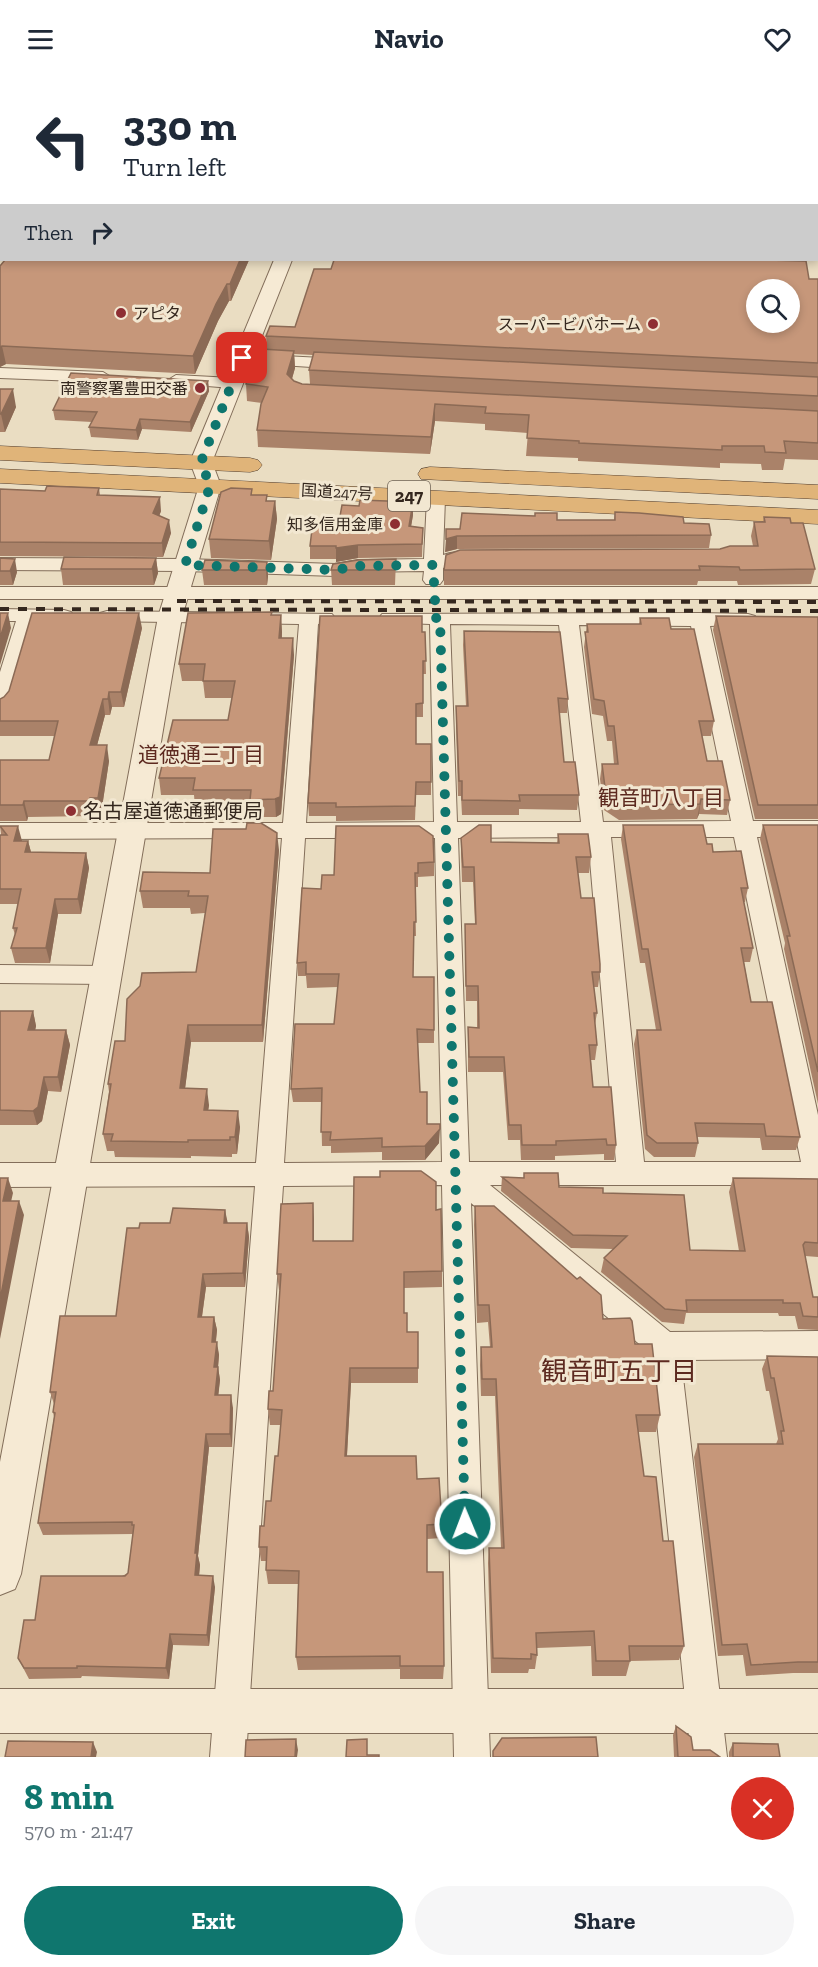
<!DOCTYPE html>
<meta charset="utf-8">
<style>
:root{--surface:#fff;--page:#f6f6f7;--text:#1f2937;--muted:#747a83;--accent:#0f766e}
body{margin:0;font-family:"Zilla Slab","Noto Sans JP",serif;background:var(--page);color:var(--text);height:100vh;display:flex;flex-direction:column;font-size:22px;white-space:nowrap}
*{box-sizing:border-box;margin:0}
p{font-size:20px;color:var(--muted)}
.icon{flex:none;width:33px;height:33px;fill:none;stroke:currentColor;stroke-width:2;stroke-linecap:round;stroke-linejoin:round}
.map{position:relative;height:1679px;overflow:hidden}
.side{display:flex;flex-direction:column;background:var(--surface);flex:1}
.side>*{flex:none}
.guide{position:absolute;left:0px;top:0px;width:819px;height:183px;box-shadow:0 3px 9px #0003;background:#fff;color:var(--text);overflow:hidden}
.controls{position:absolute;left:746px;top:201px;display:grid;gap:12px}
.controls a{display:grid;place-items:center;width:54px;height:54px;border-radius:50%;background:var(--surface);box-shadow:0 3px 9px #0003;font-size:30px}
.pin{position:absolute;display:grid;place-items:center;width:51px;height:51px;color:#fff;margin:-26px;border-radius:12px;box-shadow:0 3px 9px #0006}
.me{position:absolute;width:66px;margin:-33px;rotate:359deg;stroke-linejoin:round;filter:drop-shadow(0 0 4px #0008)}
.turn{display:flex;align-items:center;gap:21px;height:126px;padding:0 24px;font-size:27px}
.turn .icon{width:78px;height:78px;stroke-width:2.5}
.turn b{display:block;font-size:42px;line-height:51px}
.then{display:flex;align-items:center;height:57px;padding:0 24px;background:#0003;gap:12px;font-size:22px}
.round{display:grid;place-items:center;flex:none;width:63px;height:63px;border-radius:32px;background:var(--page)}
.overview{display:flex;align-items:center;justify-content:space-between;height:102px;padding:0 24px}
h1{font-size:36px;font-weight:700;line-height:45px;color:var(--accent)}
.cta{display:flex;gap:12px;margin-top:auto;padding:12px 24px}
.cta a{flex:1;height:69px;border-radius:36px;background:var(--accent);color:#fff;font-size:24px;font-weight:700;line-height:69px;text-align:center}
.cta a+a{background:var(--page);color:var(--text)}
header{display:flex;justify-content:space-between;align-items:center;height:78px;padding:0 24px;background:var(--surface);font-size:27px;font-weight:700}
.map>svg:first-child{display:block}
.lines{fill:none;stroke-linecap:round;stroke-linejoin:round}
.minor-casing{stroke:#836e5a;stroke-width:2}
.tertiary-casing{stroke:#836e5a;stroke-width:2}
.trunk-casing{stroke:#513d2e;stroke-width:1}
.minor{fill:#f6ead4;fill-rule:evenodd}
.tertiary{fill:#f6ead4;fill-rule:evenodd}
.trunk{fill:#e0b479;fill-rule:evenodd}
.rail{stroke:#34271e;stroke-width:4;stroke-dasharray:9 9;stroke-linecap:butt}
.wall{fill:#aa8269;fill-rule:evenodd}
.shaded-wall{fill:#8b6a55}
.building{fill:#c6977a;stroke:#8b6a55;stroke-width:1.5;fill-rule:evenodd}
.route{stroke:#0f766e;stroke-width:10;stroke-dasharray:0 18}
.poi-dot{fill:#8e2f33;stroke:#f2e7d1;stroke-width:2}
.labels{text-anchor:middle;dominant-baseline:central;stroke-width:6;stroke-linejoin:round;paint-order:stroke}
.far-poi-label{font-size:16px;fill:#34271e;stroke:#f2e7d1;text-anchor:end}
.far-street-label{font-size:16px;fill:#34271e;stroke:#f2e7d1}
.shield{fill:#f2e7d1;stroke:#6d6154;stroke-width:1.5}
.shield-label{font-size:18px;font-weight:bold;fill:#34271e}
.poi-label{font-size:20px;fill:#34271e;stroke:#f2e7d1;text-anchor:start}
.neighbourhood-label{font-size:21px;fill:#5d2a20;stroke:#f2e7d1}
.near-neighbourhood-label{font-size:26px;fill:#5d2a20;stroke:#f2e7d1}
</style>
<header><svg class="icon" aria-label="menu" viewBox="0 0 24 24"><path d="M4 6h16M4 12h16M4 18h16"/></svg>Navio<svg class="icon" aria-label="heart" viewBox="0 0 24 24"><path d="M12 20l-8-8c-3-5 5-10 8-4 3-6 11-1 8 4z"/></svg></header>
<div class="map">
<svg width="818" height="1679" viewBox="0 0 818 1679">
<rect width="100%" height="100%" fill="#eaddc2"/>
<g class="lines">
<g class="minor-casing">
<path id="minor" d="M758 0H770V2H758Z
M0 103H2V111H0Z
M242 276 342 281 350 286 342 291 236 284 234 281 236 278Z
M0 290 103 294 111 299 103 304 0 300Z
M176 297 232 300 240 305 232 310 170 305 168 302Z
M436 415 442 416 445 420 443 477C456 473 469 472 483 475L485 479 483 483 459 485 443 490V502L440 506H426L423 502 424 493 358 494 335 498 185 493 0 492V480L185 481 335 486 358 482 424 481 427 420 430 416Z
M0 509H818V521H0Z
M0 531 64 532 71 534 74 538 71 542 35 543 10 628 7 633 0 635V594L16 543H0Z
M107 533 332 536 335 540 332 544 318 546 306 745 434 744 430 546 382 544 379 540 382 536 699 535 748 536 755 538 758 542 755 546 710 548 753 743H818V759H757L818 1037V1107H490L670 1254 818 1253V1281L681 1282 727 1679H691L650 1275 471 1125 490 1679H454L442 1107 283 1108 246 1679H210L255 1108 0 1109V1085H256L282 760 0 761V745H283L299 546 100 543 97 539 100 535ZM450 546 559 547 581 744H457ZM579 547 691 548 731 743 603 744ZM588 759 616 1084H469L458 760ZM611 759H734L801 1084H644ZM305 760H435L442 1084 284 1085Z
M0 887 107 888 116 890 119 897 116 904 107 906 0 905Z"/>
</g>
<g class="tertiary-casing">
<path id="tertiary" d="M348 0H362L347 2Z
M274 182H292L212 384 221 408 182 539 21 1496 15 1511 0 1517V1384L158 539 199 408 190 384Z
M0 1611H818V1655H0Z"/>
</g>
<g class="trunk-casing">
<path id="trunk" d="M0 368 250 380 258 382 262 387 258 392 250 394 0 382Z
M430 389 818 407V421L421 401 418 396 421 391Z
M0 391 818 432V446L0 405Z"/>
</g>
<use href="#minor" class="minor"/>
<use href="#tertiary" class="tertiary"/>
<use href="#trunk" class="trunk"/>
<path class="rail" d="M177 523 818 524
M0 531 818 533"/>
</g>
<path class="wall" d="M0 0H335L334 2H2V101H0Z
M782 0H818V31V2H783Z
M249 182 231 223H229L218 243 195 296 6 286 0 289V188Z
M809 201H818V382L785 381 783 392H762L761 386 720 385V390L578 383V380L526 378 528 355 485 352V346L435 343 430 376 258 369 257 352 262 325 247 323 246 306 267 271 266 258 295 249ZM294 276 313 277 309 292 310 306H302L294 303 292 301 295 290Z
M208 303 209 313 191 354 142 351 138 362 91 359 89 349 92 344 55 342 53 332Z
M0 311 16 329 5 354H0Z
M99 410 100 417 161 433 159 438 171 455 163 479 0 478V411L45 413Z
M253 417H267V423H275L277 441 271 482 211 480 209 461Z
M615 434 684 445 711 457 709 470 457 471 445 474 460 451 557 442H614Z
M413 437 411 448 423 450 422 479 358 480 336 484V481H310V468L339 444Z
M764 439 815 491 811 506 738 507 737 503H698L697 507H444V492L720 471 753 468 751 458 754 444H763Z
M0 480 17 494 13 507H0Z
M156 480 158 495 154 507H63L61 491Z
M396 481 395 507H332L331 492Z
M267 484 268 498 267 507H204L202 492Z
M272 537H281L282 560 294 577 281 736 276 739H251L250 730 195 729 194 717H161L159 700 228 642 232 620H205L203 603H182L179 586Z
M716 538 818 539V741H755L713 552Z
M640 540 671 551 714 643 711 658H702L707 683 730 722 727 737 699 736 697 741 619 742 604 732 600 701 602 686H614L612 663H607L603 638 592 636 584 569 587 546H639Z
M142 550 124 629H112L110 637H105L97 667 109 683 101 736H93V738L28 739 27 743H0V682H49L55 658H0V621Z
M464 553 568 621 567 635H559L564 684 579 717 577 732 519 731V737H462L461 718H458L456 643V628H466L463 567Z
M422 554H425L426 596H423V639H416V666L431 704V717H416L415 742 336 743V738H309L308 725Z
M623 747 707 766 748 810 745 824H744L753 870 750 884H744L751 924 800 1059 796 1072H762L760 1060 697 1059 698 1065 695 1079H654L645 1071 634 966 637 952H656L645 885H640L621 761Z
M763 747H818V1026L784 871 785 865 760 761Z
M0 748 22 763H28L31 774 86 775 89 790 81 836H58L50 885H15L11 870 15 857 13 850 18 826H0V757H1Z
M336 748 434 784V798L418 799V809H415L416 858H413V899H434V965H418L420 1014 427 1046 439 1065 425 1082H382V1074L331 1075V1068H322L321 1024H293L291 1011 334 946 338 909 307 910 306 898H298L297 885 321 811 334 797Z
M558 756 591 779 589 795H578L581 820 600 894 598 909H594L597 935 595 946 597 967 595 982H591L593 1009 616 1067 614 1082H604V1076L555 1078V1082H521L520 1062H508L503 994H468V949L477 950V923H466L465 846H475L473 804H462L461 775V760L491 764 557 765Z
M279 772 263 964H191L185 1010 209 1027 208 1032 240 1049 237 1076H232V1079L191 1078V1080L115 1079 114 1073H107L103 1056 109 1014 108 1006 125 963 196 894 205 835 191 836 190 830H143L140 813 210 795Z
M0 933H33L36 948 35 952H66L70 967 61 1014 48 1013 42 1043 37 1047H0Z
M524 1095 559 1109 603 1115 690 1172 739 1173 729 1114 733 1100 818 1101V1179L805 1178 813 1219H818V1252L798 1251 795 1238H779L778 1235H686L684 1246 662 1244 601 1194 604 1180 613 1171 571 1170 501 1113 502 1099 524 1100Z
M475 1128 603 1241 635 1266 660 1337 656 1354H638L644 1398 663 1463 684 1568 679 1582 630 1583 626 1598H592L591 1568 537 1570V1577L535 1591H529L528 1595H491L488 1485 489 1470H501L495 1318H481L480 1287 481 1269H490L488 1244 477 1245 474 1147Z
M225 1132 227 1145H247L249 1159 245 1209H206L202 1239H214L217 1252 216 1264 219 1277 218 1289 220 1302 218 1317 233 1330 232 1369H209L198 1478 200 1487 199 1497 215 1509 209 1568 173 1567 169 1601 82 1598 81 1600 29 1601 18 1580 35 1542 128 1495 133 1456 43 1457 38 1445 54 1339 53 1334 54 1326 50 1314 116 1238 139 1150 170 1145Z
M436 1132 442 1193V1209L404 1210V1235L407 1254H418V1305H351L347 1378 417 1401 442 1446V1460L427 1461V1494L444 1588 443 1601H400V1591L298 1592 296 1579 298 1506H268L266 1492V1483H261L259 1469 271 1423 278 1378 281 1347H270L268 1331 273 1313 280 1212H279L277 1196 314 1141V1163H353Z
M767 1278 818 1279V1595H793L746 1598 743 1577 718 1578 694 1379 698 1366H776L778 1361 769 1313H766L762 1291Z
M676 1648 693 1672 720 1679H674L673 1657Z
M733 1665 780 1679H729V1674Z"/>
<path class="shaded-wall" d="M240 182H249L231 223 230 206Z
M227 206 229 223 218 243 195 296 193 278 216 226Z
M2 268 6 286 0 289V269Z
M294 273 295 290 288 314 287 296Z
M208 303 209 313 191 354 190 344Z
M13 311 16 329 5 354 1 336Z
M435 326V343L430 376 431 359Z
M140 341 142 351 138 362 136 352Z
M160 419 161 433 155 449 153 435Z
M275 423 277 441 271 482 269 463Z
M413 424V437L409 461V448Z
M169 442 171 455 163 479 162 465Z
M457 458V471L445 474 446 461Z
M358 467V480L336 484V470Z
M156 480 158 495 154 507 152 491Z
M15 481 17 494 13 507 10 493Z
M267 484 268 498 267 507 266 492Z
M8 535 11 550 0 587V560Z
M139 535 142 550 124 629 121 614Z
M281 537 282 554 281 577 279 560Z
M293 560 294 577 281 736 276 739 275 721Z
M109 614 112 629 110 637 108 621Z
M103 621 105 637 93 683 90 667Z
M107 667 109 683 101 736 98 720Z
M701 721 699 736 697 741Z
M24 723 28 739 27 743 23 727Z
M18 748 22 763H14Z
M277 755 279 772 263 964 262 947Z
M28 763 32 778 25 774Z
M86 775 89 790 81 836 78 821Z
M55 821 58 836 50 885 46 870Z
M33 933 36 948 32 967 28 952Z
M188 947 191 964 183 1027 180 1010Z
M66 952 70 967 61 1014 58 999Z
M44 999 48 1013 42 1043 37 1047 33 1033Z
M207 1011 209 1027 206 1049 204 1032Z
M238 1033 240 1049 237 1076 235 1059Z
M440 1051 439 1065 425 1082V1068Z
M8 1100 13 1115 8 1137 3 1123Z
M19 1123 24 1137 0 1261V1222Z
M313 1125 314 1141V1180L313 1163Z
M225 1132 228 1146 224 1145Z
M247 1145 249 1159 245 1209 243 1195Z
M203 1196 206 1209 200 1252 198 1239Z
M214 1239 217 1252 214 1277 212 1264Z
M217 1264 219 1277 218 1289 220 1302 217 1330 215 1317 214 1289Z
M350 1290 351 1305 346 1393 345 1378Z
M231 1317 233 1330 232 1369 230 1356Z
M206 1356 209 1369 198 1478 200 1487 198 1509 195 1497V1475Z
M213 1498 215 1509 209 1568 207 1557Z
M170 1556 173 1567 169 1601 166 1590Z
M296 1661 298 1672 297 1679H295Z
M93 1664 97 1674 96 1679H91Z"/>
<path class="building" d="M0 0H327V2H2V87L0 86Z
M360 0H727V2H359Z
M795 0H818V10V2H796Z
M5 182H240L230 206H227L216 226 193 278 2 268 0 269V188Z
M334 182H766L806 183 809 201H818V285L266 258 270 248 295 249 314 191H331ZM756 212H789V244H756Z
M261 271 294 273 287 296 294 303 302 306 818 333V365L784 363 786 375 765 374 764 368H722V372L579 365V363L527 360 529 337 485 335 486 329 435 326 431 359 257 352 261 326 268 309 246 306Z
M314 274 818 299V318L309 292Z
M71 295 208 303 190 344 140 341 136 352 89 349 97 334 53 332Z
M0 311H13L1 336H0Z
M47 408 99 410 97 417 160 419 153 435 169 442 162 465 0 464V411L45 413Z
M231 410 252 411 251 417H267L266 423H275L269 463 209 461 221 414Z
M360 422 413 424 409 448 423 450 422 466 358 467 336 470V468H310L313 443 339 444 342 427 359 428Z
M615 434 639 435 683 439 684 445 709 446 711 457 457 458 446 461V451H460L462 435 535 438V435H557V442H615Z
M764 439 790 440 791 445H803L815 491 740 492 739 489 699 488 700 492H444L446 477 460 472 720 471 730 468H758L754 444H765Z
M64 479 156 480 152 491H61Z
M0 480 15 481 10 493H0Z
M396 481 395 492H331L333 486 358 482Z
M205 482 267 484 266 492H202Z
M272 534 271 537H281L279 560H293L280 719 275 721 250 722 251 712H193L195 700H159L173 642H228L235 603H203L205 586H179L188 535Z
M0 535H8L0 560Z
M32 535H139L121 614H109L108 621H103L90 667H107L98 720H90V723H24L23 727H0V682H49L58 643H0V621L4 619 9 613Z
M320 538H422V554H425L426 583H423V625L416 626V666H431V704H416L415 728 336 729V725H308Z
M716 538 818 539V727H758Z
M640 540H669L671 551H694L714 643H699L707 683H722L730 722 701 721 700 726 621 727 606 717 602 686H618L614 648H608L604 623 594 621 585 554H588L587 546H641Z
M464 553 560 554 568 621 558 620 564 684H575L579 717H519L520 723 462 722V703H459L456 628H468Z
M247 745H261L277 755 262 947H188L180 1010 207 1011 204 1032 238 1033 235 1059H230V1062H188V1064L111 1063 113 1056H103L111 1006H108L115 963H125L127 921 140 908 142 895 196 894 208 818H188L189 813H140L143 794 210 795 213 751H246Z
M479 747H491V764L559 765 558 756H588L591 779H576L581 820H594L600 886V894H592L597 935H594L597 967H589L593 1009H611L616 1067H607L606 1061 556 1063V1067H522L521 1047H509L504 979H469L468 949 479 950 478 908H466L465 846H476L474 789H463L461 760Z
M623 747H703L707 766H712L713 774 741 773 748 810H741L753 870H741L751 924H772L800 1059 766 1058 764 1046 695 1045 698 1065H657L647 1057 637 952H661L648 871H642Z
M763 747H818V994L787 858H790Z
M0 748H18L14 763H28L25 774 86 775 78 821H55L46 870H11L17 850H13L21 811H0V757H7Z
M336 748H419L433 758 434 784 418 785V795H415L416 844H414L413 899H434V952L417 951 420 1014H427V1046H440V1051L425 1068 382 1069V1060L330 1062 331 1054H321L322 1010 291 1011 295 946H334L339 896H306V884L297 885 302 810 321 811 322 797H334Z
M0 933H33L28 952H66L58 999H44L38 1029 33 1033 0 1032Z
M380 1093H421L436 1104V1132L441 1131 442 1193 404 1194V1235H407V1254H418V1290H350L345 1378H416L417 1401 439 1400 442 1446 427 1447V1494H443L444 1588H400V1578L296 1579 299 1493 266 1492 267 1469H259L260 1448H264L266 1423H271L275 1378H278L282 1332 268 1331 269 1313H273L281 1196H277L281 1126 313 1125V1163H353L354 1099H380Z
M524 1095H558L559 1109 603 1110V1115L684 1117 690 1172 745 1173 733 1100 818 1101V1165L805 1164 803 1167 813 1219H818V1239L803 1238 800 1225H783V1222H686L687 1233 665 1231 604 1180 627 1158 573 1157 502 1099 524 1100Z
M0 1100H8L3 1123H19L0 1222Z
M475 1128H494L577 1201 580 1199 601 1217 603 1241 630 1240 632 1243 635 1266H652L660 1337H636L644 1398 656 1399 663 1463H673L684 1568H629L630 1583H596L594 1553 536 1555 537 1577 531 1576V1581L493 1580 489 1470H504L496 1301H482L481 1269H492L489 1227H478Z
M173 1130 225 1132 224 1145H247L243 1195 203 1196 198 1239H214L212 1264H217L214 1289H218L215 1317H231L230 1356H206L195 1475H197L195 1497 213 1498 207 1557 170 1556 166 1590 77 1588V1590H24L18 1580 24 1542H35L41 1498H125L128 1495 134 1447H132V1444L38 1445 55 1335 53 1334 56 1314H50L60 1238H116L127 1150H139L140 1145H170Z
M767 1278 818 1279V1584H798L751 1587 747 1566 722 1567 698 1366H783L781 1353H784L774 1300H771Z
M676 1648 691 1659 693 1672H710L720 1679H678Z
M596 1659 598 1679H493V1673L502 1660Z
M296 1661 295 1679H245L246 1662Z
M367 1661V1677H379V1679H346L347 1662Z
M8 1663 93 1664 91 1679H5Z
M733 1665 778 1666 780 1679H733Z"/>
<g class="lines">
<path class="route" d="M242 280 201 384 210 408 185 487 335 492 358 488 433 487 436 540H440L465 1446"/>
</g>
<g class="poi-dot">
<circle cx="121" cy="235" r="6"/>
<circle cx="653" cy="246" r="6"/>
<circle cx="200" cy="310" r="6"/>
<circle cx="395" cy="446" r="6"/>
<circle cx="71" cy="733" r="6"/>
</g>
<g class="labels">
<g class="far-poi-label">
<text x="133" y="235" text-anchor="start">アピタ</text>
<text x="641" y="246">スーパービバホーム</text>
<text x="188" y="310">南警察署豊田交番</text>
<text x="383" y="446">知多信用金庫</text>
</g>
<g class="far-street-label">
<text transform="translate(337 414) rotate(3)">国道247号</text>
</g>
<rect class="shield" x="388" y="403" width="42" height="30" rx="4.5"/>
<g class="shield-label">
<text x="409" y="418">247</text>
</g>
<g class="poi-label">
<text x="83" y="733">名古屋道徳通郵便局</text>
</g>
<g class="neighbourhood-label">
<text x="201" y="676">道徳通三丁目</text>
<text x="661" y="719">観音町八丁目</text>
</g>
<g class="near-neighbourhood-label">
<text x="619" y="1293">観音町五丁目</text>
</g>
</g>
</svg>
<div class="controls">
<a><svg class="icon" aria-label="search" viewBox="0 0 24 24"><circle cx="10" cy="10" r="6"/><path d="M15 15l6 6"/></svg></a>
</div>
<div class="pin" style="left:242px;top:280px;background:#d93025"><svg class="icon" aria-label="arrive" viewBox="0 0 24 24"><path d="M6 21V4h12l-3 4 3 4H6"/></svg></div>
<svg class="me" style="left:465px;top:1446px" viewBox="-20 -20 40 40"><circle r="17" fill="#0f766e" stroke="#fff" stroke-width="3"/><path d="M0-11L8 9 0 5-8 9z" fill="#fff"/></svg>
<div class="guide">
<div class="turn"><svg class="icon" aria-label="left" viewBox="0 0 24 24"><path d="M17 20v-9H6M10 6l-5 5 5 5"/></svg><div><b>330 m</b>Turn left</div></div>
<div class="then">Then<svg class="icon" aria-label="right" viewBox="0 0 24 24"><path d="M7 20v-9h11M14 6l5 5-5 5"/></svg></div>
</div>
</div>
<section class="side">
<div class="overview"><div><h1>8 min</h1><p>570 m · 21:47</p></div><a class="round" style="background:#d93025;color:#fff"><svg class="icon" aria-label="close" viewBox="0 0 24 24"><path d="M6 6l12 12M18 6L6 18"/></svg></a></div>
<div class="cta"><a>Exit</a><a>Share</a></div>
</section>
